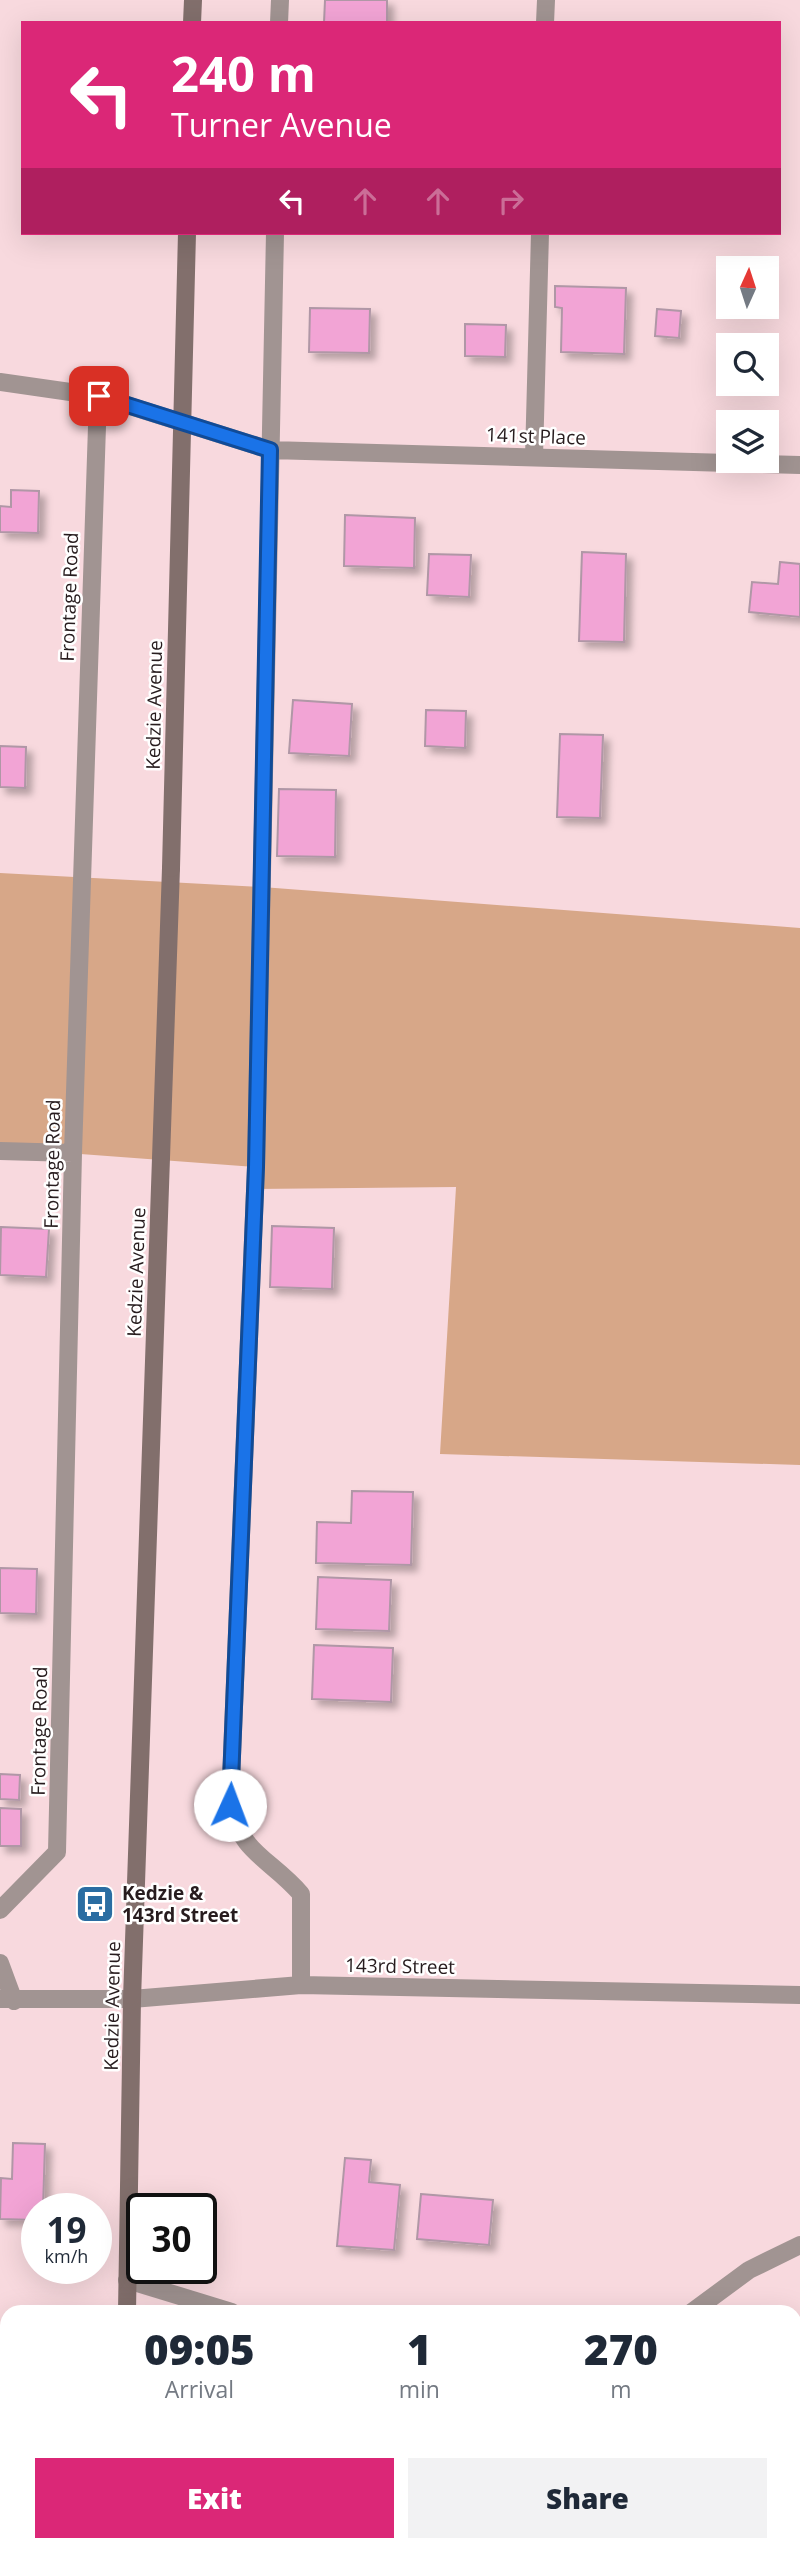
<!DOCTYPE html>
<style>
:root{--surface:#fff;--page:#f2f2f3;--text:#1f2937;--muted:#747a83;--accent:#db2777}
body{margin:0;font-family:"Open Sans",sans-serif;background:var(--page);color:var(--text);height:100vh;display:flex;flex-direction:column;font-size:26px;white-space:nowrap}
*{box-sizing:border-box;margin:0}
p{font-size:23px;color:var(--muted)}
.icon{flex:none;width:38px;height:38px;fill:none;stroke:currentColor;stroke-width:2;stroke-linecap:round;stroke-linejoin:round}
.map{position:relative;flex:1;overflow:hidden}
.details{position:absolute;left:0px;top:2305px;width:802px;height:247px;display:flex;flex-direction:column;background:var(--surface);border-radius:21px 21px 0 0;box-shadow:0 7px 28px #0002}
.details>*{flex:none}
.top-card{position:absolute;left:21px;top:21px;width:760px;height:214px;border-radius:0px;box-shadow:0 7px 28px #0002;background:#db2777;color:#fff;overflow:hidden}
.needle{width:46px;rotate:3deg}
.tools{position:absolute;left:716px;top:256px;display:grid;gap:14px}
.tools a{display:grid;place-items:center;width:63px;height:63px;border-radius:0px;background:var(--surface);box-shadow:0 7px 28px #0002;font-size:35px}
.speed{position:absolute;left:21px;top:2193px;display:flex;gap:14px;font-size:35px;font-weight:700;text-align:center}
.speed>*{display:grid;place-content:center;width:91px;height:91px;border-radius:50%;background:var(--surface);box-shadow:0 7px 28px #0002;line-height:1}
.speed small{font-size:18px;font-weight:400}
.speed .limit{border:4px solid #111;border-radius:10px;background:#fff;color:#111}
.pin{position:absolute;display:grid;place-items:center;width:60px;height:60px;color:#fff;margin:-30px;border-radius:14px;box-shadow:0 4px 10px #0006}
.me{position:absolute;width:77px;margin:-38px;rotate:2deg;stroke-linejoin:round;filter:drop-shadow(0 0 5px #0008)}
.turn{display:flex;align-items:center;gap:24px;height:147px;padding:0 35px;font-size:32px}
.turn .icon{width:91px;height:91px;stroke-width:2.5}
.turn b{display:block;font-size:49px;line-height:60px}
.lanes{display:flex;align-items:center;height:66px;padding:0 35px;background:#0003;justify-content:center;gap:35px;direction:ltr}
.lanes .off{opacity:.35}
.eta{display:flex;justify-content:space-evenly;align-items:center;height:119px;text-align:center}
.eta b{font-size:42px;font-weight:800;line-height:49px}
.action{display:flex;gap:14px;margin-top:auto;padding:14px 35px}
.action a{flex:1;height:80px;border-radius:0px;background:var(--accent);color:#fff;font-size:28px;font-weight:800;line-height:80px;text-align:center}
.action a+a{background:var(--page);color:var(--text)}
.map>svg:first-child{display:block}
.green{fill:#d7a788}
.building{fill:#f2a4d5;stroke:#b097a6;stroke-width:2;filter:url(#shadow)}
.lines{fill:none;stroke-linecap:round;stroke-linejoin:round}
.lane{stroke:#a19492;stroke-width:18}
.street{stroke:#a19492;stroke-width:18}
.secondary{stroke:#826f6c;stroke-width:18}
.highway{stroke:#573f3b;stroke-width:21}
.secondary-bridge{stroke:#826f6c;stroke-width:18}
.route-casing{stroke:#114b97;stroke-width:18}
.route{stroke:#1a73e8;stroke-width:12}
.labels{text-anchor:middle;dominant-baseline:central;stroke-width:5;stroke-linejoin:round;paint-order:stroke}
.street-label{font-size:19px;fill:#271c1e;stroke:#fff}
.poi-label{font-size:19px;font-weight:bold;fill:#271c1e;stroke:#fff;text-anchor:start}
</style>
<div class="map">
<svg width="800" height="2550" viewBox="0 0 800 2550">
<defs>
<filter id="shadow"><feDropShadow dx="6" dy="6" stdDeviation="3.5" flood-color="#0004"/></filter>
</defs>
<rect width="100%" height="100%" fill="#f8d9de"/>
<path class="green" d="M0 873 262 887 800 928V1465L440 1454 456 1187 255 1189V1167L0 1148Z"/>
<path class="building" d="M325 0H387V23H324Z
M555 286 626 288 624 354 561 352 562 308 555 307Z
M310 308 370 309 369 353 309 352Z
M657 309 681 311 679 338 655 336Z
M465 324 506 325 505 357 465 356Z
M11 490 39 491 38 533 0 532V506L11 507Z
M345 515 415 518 414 568 344 566Z
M582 552 626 554 624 642 579 641Z
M429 554 471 555 469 597 427 595Z
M780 562 800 564V617L749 612 752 582 778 584Z
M293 700 352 704 349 756 289 753Z
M426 710 466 711 465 748 425 746Z
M560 734 603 735 600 818 557 817Z
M0 746 26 747 25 788 0 787Z
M279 789 336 790 335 857 277 856Z
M272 1226 334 1228 332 1289 270 1287Z
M1 1227 49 1229 46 1277 0 1275Z
M352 1491 413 1492 411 1565 316 1563 317 1522 351 1523Z
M0 1568 37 1569 36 1614 0 1613Z
M318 1577 391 1580 389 1631 316 1629Z
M314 1645 393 1648 391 1702 312 1699Z
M0 1774 20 1775 19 1800 0 1799Z
M0 1808 21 1809V1846H0Z
M13 2143 45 2144 43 2208H37V2220L0 2219 1 2178 12 2179Z
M345 2158 371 2160 369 2182 400 2185 394 2250 337 2246Z
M421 2194 493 2200 489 2245 417 2239Z"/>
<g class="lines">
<path class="lane" d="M545 23 546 0
M534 457 540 233
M127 2280 232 2312
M692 2312 749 2270 800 2245"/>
<path class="street" d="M279 23 280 0
M275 233 256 1167 230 1805C241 1854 271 1859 301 1894V1985
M0 382 98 396 270 450 800 465
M0 1151 73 1153
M0 1910 57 1852 73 1153 98 396
M0 1963 14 2001
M0 1999H132L301 1985 800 1995"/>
<path class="secondary" d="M192 23 193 0
M127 2312 132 1999 171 868
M122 2550V2544"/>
<path class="highway" d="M0 2426 7 2428
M272 2544 283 2550
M292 2544 309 2550"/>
<path class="secondary-bridge" d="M171 868 187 233"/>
</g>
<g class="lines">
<g class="route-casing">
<path id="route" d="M99 396 270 450 256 1167 230 1805"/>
</g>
<use href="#route" class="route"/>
</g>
<defs>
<g id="bus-square" transform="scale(2.0125)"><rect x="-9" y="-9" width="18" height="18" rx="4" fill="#2a6da2" stroke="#fff"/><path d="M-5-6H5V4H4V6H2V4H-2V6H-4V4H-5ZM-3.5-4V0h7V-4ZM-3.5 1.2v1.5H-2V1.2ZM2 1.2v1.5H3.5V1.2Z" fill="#fff"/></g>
</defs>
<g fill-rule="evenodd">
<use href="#bus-square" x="95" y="1904"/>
</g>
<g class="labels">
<g class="street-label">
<text transform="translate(536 436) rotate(2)">141st Place</text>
<text transform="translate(69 597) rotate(-88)">Frontage Road</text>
<text transform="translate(154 705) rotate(-89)">Kedzie Avenue</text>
<text transform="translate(52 1164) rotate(-89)">Frontage Road</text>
<text transform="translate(136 1272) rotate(-88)">Kedzie Avenue</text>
<text transform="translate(39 1731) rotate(-89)">Frontage Road</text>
<text transform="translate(400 1966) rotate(1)">143rd Street</text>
<text transform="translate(112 2006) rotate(-89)">Kedzie Avenue</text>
</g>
<g class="poi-label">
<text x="122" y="1893">Kedzie &amp;<tspan x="122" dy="22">143rd Street</tspan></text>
</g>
</g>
</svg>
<div class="tools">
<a><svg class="needle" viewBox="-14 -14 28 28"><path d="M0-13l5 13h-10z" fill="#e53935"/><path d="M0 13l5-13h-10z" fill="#747a83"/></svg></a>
<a><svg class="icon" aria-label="search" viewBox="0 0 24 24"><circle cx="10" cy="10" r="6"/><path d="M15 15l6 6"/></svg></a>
<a><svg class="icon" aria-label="layers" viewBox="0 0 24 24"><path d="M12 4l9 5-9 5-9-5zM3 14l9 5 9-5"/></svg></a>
</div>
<div class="speed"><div>19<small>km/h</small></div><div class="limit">30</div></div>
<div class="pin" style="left:99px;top:396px;background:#d93025"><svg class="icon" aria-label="arrive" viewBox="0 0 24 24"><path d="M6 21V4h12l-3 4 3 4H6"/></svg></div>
<svg class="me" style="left:230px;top:1805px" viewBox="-20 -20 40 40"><circle r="19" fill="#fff"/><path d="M0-13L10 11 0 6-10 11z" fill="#1a73e8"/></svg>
<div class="top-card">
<div class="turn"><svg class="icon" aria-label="left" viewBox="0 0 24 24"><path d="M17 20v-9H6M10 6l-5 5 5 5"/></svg><div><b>240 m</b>Turner Avenue</div></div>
<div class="lanes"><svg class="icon" aria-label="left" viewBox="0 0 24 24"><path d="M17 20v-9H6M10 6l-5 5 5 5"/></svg><svg class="icon off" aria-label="ahead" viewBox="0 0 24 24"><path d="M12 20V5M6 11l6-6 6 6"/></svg><svg class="icon off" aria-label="ahead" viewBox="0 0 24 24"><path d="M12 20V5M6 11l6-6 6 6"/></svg><svg class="icon off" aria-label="right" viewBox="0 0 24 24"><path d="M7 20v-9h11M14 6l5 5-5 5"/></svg></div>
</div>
<section class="details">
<div class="eta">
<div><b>09:05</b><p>Arrival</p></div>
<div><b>1</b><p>min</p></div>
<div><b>270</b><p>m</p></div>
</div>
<div class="action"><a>Exit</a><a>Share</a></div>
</section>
</div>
